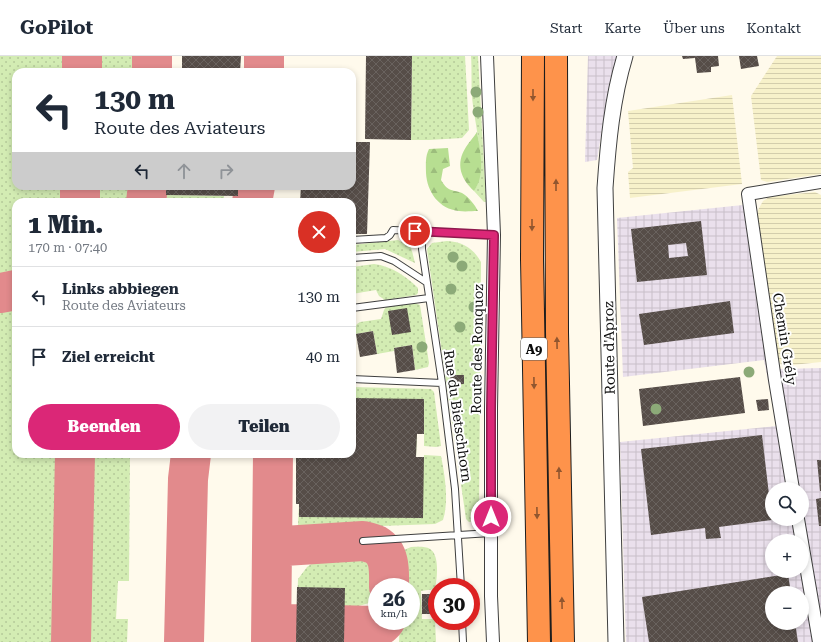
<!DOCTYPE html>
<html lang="de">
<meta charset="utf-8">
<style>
:root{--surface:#fff;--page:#f2f2f3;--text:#1f2937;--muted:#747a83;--line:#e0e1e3;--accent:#db2777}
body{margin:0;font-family:"Roboto Serif",serif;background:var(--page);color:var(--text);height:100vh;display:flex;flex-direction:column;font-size:15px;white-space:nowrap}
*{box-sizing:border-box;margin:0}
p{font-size:13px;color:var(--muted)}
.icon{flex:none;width:22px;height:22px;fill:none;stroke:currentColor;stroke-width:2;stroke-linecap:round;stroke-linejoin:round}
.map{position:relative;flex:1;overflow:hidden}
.details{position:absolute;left:12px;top:142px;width:344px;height:260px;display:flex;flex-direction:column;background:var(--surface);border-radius:12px;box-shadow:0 2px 6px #0003}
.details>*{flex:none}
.guide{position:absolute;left:12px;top:12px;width:344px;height:122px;border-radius:12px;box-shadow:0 2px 6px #0003;background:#fff;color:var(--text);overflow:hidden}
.buttons{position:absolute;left:765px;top:426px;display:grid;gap:8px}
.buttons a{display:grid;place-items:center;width:44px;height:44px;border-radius:50%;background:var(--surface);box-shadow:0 2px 6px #0003;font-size:20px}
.speed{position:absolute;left:368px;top:522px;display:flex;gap:8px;font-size:20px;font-weight:700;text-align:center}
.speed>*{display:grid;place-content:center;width:52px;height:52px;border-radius:50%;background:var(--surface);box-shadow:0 2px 6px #0003;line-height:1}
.speed small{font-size:10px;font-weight:400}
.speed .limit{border:6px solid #d22;background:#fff;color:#111}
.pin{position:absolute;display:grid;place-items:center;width:34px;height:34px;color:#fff;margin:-17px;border:2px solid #fff;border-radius:50%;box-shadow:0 1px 4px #0007}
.me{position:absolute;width:44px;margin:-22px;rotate:0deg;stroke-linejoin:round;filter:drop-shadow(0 0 3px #0008)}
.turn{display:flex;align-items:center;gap:14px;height:84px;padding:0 16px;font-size:18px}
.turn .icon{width:52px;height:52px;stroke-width:2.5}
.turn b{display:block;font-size:28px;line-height:34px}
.lanes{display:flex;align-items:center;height:38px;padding:0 16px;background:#0003;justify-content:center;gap:20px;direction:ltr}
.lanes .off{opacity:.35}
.round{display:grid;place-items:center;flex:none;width:42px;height:42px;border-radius:21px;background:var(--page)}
.overview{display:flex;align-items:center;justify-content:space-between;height:68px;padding:0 16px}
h1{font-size:24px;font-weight:800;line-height:30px}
.button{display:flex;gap:8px;margin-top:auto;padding:8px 16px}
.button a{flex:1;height:46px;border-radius:24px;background:var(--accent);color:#fff;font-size:16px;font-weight:800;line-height:46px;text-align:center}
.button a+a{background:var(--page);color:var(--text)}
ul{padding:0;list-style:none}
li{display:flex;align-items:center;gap:12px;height:60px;padding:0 16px;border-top:1px solid var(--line)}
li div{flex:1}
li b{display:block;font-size:15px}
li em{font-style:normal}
header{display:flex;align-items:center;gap:24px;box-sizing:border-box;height:56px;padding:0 20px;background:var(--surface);border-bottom:1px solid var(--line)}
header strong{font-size:19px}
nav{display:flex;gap:22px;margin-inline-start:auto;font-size:14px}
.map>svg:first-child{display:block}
.industrial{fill:url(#industrial-grid);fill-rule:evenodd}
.farmland{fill:url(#farmland-rules)}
.grass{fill:url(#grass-dots)}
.forest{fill:url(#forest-firs)}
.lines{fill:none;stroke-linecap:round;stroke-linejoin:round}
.taxiway{stroke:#e28a8c;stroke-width:40}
.building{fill:url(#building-cross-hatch);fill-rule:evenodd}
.service-casing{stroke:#3f3f3f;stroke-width:8}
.minor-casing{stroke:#3f3f3f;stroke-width:14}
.tertiary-casing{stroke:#3f3f3f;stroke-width:17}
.motorway-casing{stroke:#1d1d1d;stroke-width:24}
.service{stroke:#fff;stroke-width:6}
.minor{stroke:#fff;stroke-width:12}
.tertiary{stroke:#fff;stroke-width:15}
.motorway{stroke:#fe934b;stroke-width:22}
.tree{fill:#8caa78}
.oneway{fill:#91562f}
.route-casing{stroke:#8e194d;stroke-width:10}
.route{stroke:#db2777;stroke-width:7}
.labels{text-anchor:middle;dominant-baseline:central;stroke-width:4;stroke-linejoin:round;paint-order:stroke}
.shield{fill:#fff;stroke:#555;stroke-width:1}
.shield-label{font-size:13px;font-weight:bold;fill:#0c0c0c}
.street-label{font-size:14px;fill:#0c0c0c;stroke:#fff}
</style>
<header>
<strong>GoPilot</strong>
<nav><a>Start</a><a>Karte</a><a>Über uns</a><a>Kontakt</a></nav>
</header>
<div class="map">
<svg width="821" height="586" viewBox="0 0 821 586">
<defs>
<pattern id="industrial-grid" width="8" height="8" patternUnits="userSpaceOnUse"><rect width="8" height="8" fill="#eae0ec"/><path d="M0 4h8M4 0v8" fill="none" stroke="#c8bfc9"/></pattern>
<pattern id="farmland-rules" width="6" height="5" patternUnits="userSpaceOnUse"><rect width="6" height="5" fill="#f7f1ca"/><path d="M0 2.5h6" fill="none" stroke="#d3cdac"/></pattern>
<pattern id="grass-dots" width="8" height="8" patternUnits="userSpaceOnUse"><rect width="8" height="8" fill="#d3ecb3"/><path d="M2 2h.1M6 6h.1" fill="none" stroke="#b4c999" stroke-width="1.8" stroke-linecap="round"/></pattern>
<pattern id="forest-firs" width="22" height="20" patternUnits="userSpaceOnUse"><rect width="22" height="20" fill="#b7de91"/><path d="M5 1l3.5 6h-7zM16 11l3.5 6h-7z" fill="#9cbd7c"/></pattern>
<pattern id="building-cross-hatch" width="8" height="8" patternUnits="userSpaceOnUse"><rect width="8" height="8" fill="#564d48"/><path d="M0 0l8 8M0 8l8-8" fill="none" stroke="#69625e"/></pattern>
</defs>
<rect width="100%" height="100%" fill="#fffaec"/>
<path class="industrial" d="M588 0H617L608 37 597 104 585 106Z
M743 149 765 297 780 313 821 312V586H626L620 386 777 370 764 304 623 321 617 162ZM772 433H802V463H772ZM772 485H802V515H772ZM772 537H802V567H772Z"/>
<path class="farmland" d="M777 0H821V118L767 126 761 124 751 40Z
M732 39 742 128 630 142 628 116 633 112 628 55Z
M815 136 821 139V306L783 310 778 305 757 167 758 154 763 145 769 141Z"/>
<path class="grass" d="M0 0H71V16H16V130H69L68 146H16V227L0 229Z
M94 0H142L141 16H93Z
M412 0H465L469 74 462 82 429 84H411Z
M471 0H478L486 146H484L474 135C488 115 474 65 472 41 471 27 472 13 471 0Z
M91 130H138L139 146H90Z
M166 139 224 140V144H167Z
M398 184 411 191 415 207 385 193 352 196V189Z
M447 185C463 186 473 192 481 206L479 465 469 466 466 463 427 193 432 187Z
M374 208C391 210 406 220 418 232V237L416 239 385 244 379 240 376 234 352 238V211Z
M16 239V398H64L62 565 54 586H0V242Z
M412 246 420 249 429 307 428 311 415 314 412 289 394 292V295L377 298 373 275 356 278 355 272 357 268 360 266 381 263 384 254 386 251Z
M352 331 431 333 434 336 441 390 436 391 424 390V378H417L416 401H424V399L441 400C445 420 449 445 443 464L435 468 300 473 298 469 299 448H296V398H352Z
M85 398H130L129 525H118L116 563H128L127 586H79Z
M411 491C417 491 425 490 430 493 440 499 437 523 435 533L421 535 422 563H435L436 586H399L400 565H411V531H400L401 497 404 494Z
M330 501H360L371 507 377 520 376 539 369 547 359 550H345L344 586H296L298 523 307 511 318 503Z"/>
<path class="forest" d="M477 76C480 94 486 119 474 135 461 123 455 108 466 91 469 86 474 81 477 76Z
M448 92 450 110 443 113 441 124C448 136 451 133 462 137 468 140 475 149 478 155 472 155 465 156 459 155 439 153 427 136 426 117 426 108 425 101 429 93Z"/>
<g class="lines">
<path class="taxiway" d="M82 16V0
M152 16V0
M264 16V0
M80 146V130
M146 146 148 130
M252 146 255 130
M0 237 16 234
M272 502 278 493 284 490 363 485C367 486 372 487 376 489 391 498 389 516 389 531
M290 568 376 570 381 569 385 565
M71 586 75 398
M184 586 188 423 191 398
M271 586 273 398"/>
</g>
<path class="building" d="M182 0H241L240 16H182Z
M366 0H412L411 84 365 83Z
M682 0H718L719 10 711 11V16L697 17 695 2 683 3Z
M739 0H757L759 10 741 13Z
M352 86H370L367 178H352V146H300L301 130H352Z
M166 130H238V140L166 139Z
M701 165 707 219 637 226 631 173ZM686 187 688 200 669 202 668 189Z
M730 245 734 277 644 289 639 258Z
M407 252 411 276 392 279 388 255Z
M373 275 377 298 360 301 356 278Z
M412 289 415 314 397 317 394 292Z
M450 319H464V328L450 329Z
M740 321 745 357 643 370 639 333Z
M352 342 424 343V378H417L416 401H424L423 462 299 461V448H296V398H352Z
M768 343 769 354 758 355 756 344Z
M762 379 772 464 719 471 721 482 706 483 705 472 651 479 641 393Z
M817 404H821V435H820Z
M821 442V470H819L816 443Z
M788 518 791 537H772V567H795L798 586H649L642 541Z
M297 531 345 532 344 586H296Z
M422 538H437V558H422Z"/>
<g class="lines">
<g class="service-casing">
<path id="service" d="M422 175V193L442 327 455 433 461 531
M352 184 386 182 390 179 393 174 494 179
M352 202 381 200 394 205 426 226
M352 252 429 242
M352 323 442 327
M363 485 491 477
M462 565 463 586"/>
</g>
<g class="minor-casing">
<path id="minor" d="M487 0 494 179 491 353V540L493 586
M793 433 775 324 748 138 821 126
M798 463 819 586"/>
</g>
<g class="tertiary-casing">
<path id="tertiary" d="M616 586 605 132C608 88 612 43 625 0"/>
</g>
<g class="motorway-casing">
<path id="motorway" d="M533 0 532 203 539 586
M556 0 557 276 563 586"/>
</g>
<use href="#service" class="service"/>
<use href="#minor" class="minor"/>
<use href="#tertiary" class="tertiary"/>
<use href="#motorway" class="motorway"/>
</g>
<g class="tree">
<circle cx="476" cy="36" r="5.5"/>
<circle cx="478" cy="56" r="5.5"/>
<circle cx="453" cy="201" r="5.5"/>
<circle cx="462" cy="210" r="5.5"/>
<circle cx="451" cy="233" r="5.5"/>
<circle cx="474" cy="251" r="5.5"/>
<circle cx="460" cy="271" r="5.5"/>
<circle cx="422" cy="291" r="5.5"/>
<circle cx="749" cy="316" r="5.5"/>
<circle cx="656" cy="353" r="5.5"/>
</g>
<defs><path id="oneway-solid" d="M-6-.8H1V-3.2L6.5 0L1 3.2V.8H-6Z"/></defs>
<g class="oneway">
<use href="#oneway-solid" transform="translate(533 39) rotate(90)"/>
<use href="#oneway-solid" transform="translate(556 129) rotate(-90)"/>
<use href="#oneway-solid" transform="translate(532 169) rotate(90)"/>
<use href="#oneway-solid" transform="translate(557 287) rotate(-91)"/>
<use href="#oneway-solid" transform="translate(534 327) rotate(89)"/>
<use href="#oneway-solid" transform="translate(559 417) rotate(-91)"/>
<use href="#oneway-solid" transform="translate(537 457) rotate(89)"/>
<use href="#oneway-solid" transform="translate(562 547) rotate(-91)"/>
</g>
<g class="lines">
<g class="route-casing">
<path id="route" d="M415 175 494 179 491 353V461"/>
</g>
<use href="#route" class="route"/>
</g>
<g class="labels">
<rect class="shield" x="521" y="282" width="26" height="22" rx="3"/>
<g class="shield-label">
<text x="534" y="293">A9</text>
</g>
<g class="street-label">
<text transform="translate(785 283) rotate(81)">Chemin Grély</text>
<text transform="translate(609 292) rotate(-91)">Route d'Aproz</text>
<text transform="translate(477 293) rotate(-89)">Route des Ronquoz</text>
<text transform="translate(458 360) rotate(82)">Rue du Bietschhorn</text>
</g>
</g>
</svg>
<div class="buttons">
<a><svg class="icon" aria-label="search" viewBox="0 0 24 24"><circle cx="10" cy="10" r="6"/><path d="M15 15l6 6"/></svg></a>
<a>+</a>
<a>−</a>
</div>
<div class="speed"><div>26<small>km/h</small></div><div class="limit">30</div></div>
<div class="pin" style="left:415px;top:175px;background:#d93025"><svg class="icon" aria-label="arrive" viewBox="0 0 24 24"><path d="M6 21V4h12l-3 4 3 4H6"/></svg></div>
<svg class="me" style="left:491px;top:461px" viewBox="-20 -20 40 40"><circle r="17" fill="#db2777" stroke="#fff" stroke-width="3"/><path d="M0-11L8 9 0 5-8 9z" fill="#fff"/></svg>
<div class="guide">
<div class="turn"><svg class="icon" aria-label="left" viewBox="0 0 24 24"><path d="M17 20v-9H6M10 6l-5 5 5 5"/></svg><div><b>130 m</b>Route des Aviateurs</div></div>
<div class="lanes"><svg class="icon" aria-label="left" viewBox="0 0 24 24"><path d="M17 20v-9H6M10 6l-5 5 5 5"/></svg><svg class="icon off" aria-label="ahead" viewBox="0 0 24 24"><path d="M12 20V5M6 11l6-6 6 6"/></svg><svg class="icon off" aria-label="right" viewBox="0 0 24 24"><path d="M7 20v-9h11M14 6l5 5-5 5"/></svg></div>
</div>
<section class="details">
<div class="overview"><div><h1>1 Min.</h1><p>170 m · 07:40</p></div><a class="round" style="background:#d93025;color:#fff"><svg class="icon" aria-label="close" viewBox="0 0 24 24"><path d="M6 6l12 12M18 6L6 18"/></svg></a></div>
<ul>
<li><svg class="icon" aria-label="left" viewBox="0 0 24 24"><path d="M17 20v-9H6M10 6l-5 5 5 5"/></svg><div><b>Links abbiegen</b><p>Route des Aviateurs</p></div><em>130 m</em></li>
<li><svg class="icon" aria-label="arrive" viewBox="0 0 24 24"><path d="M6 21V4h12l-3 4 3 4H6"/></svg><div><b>Ziel erreicht</b></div><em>40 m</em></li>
</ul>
<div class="button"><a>Beenden</a><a>Teilen</a></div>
</section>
</div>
